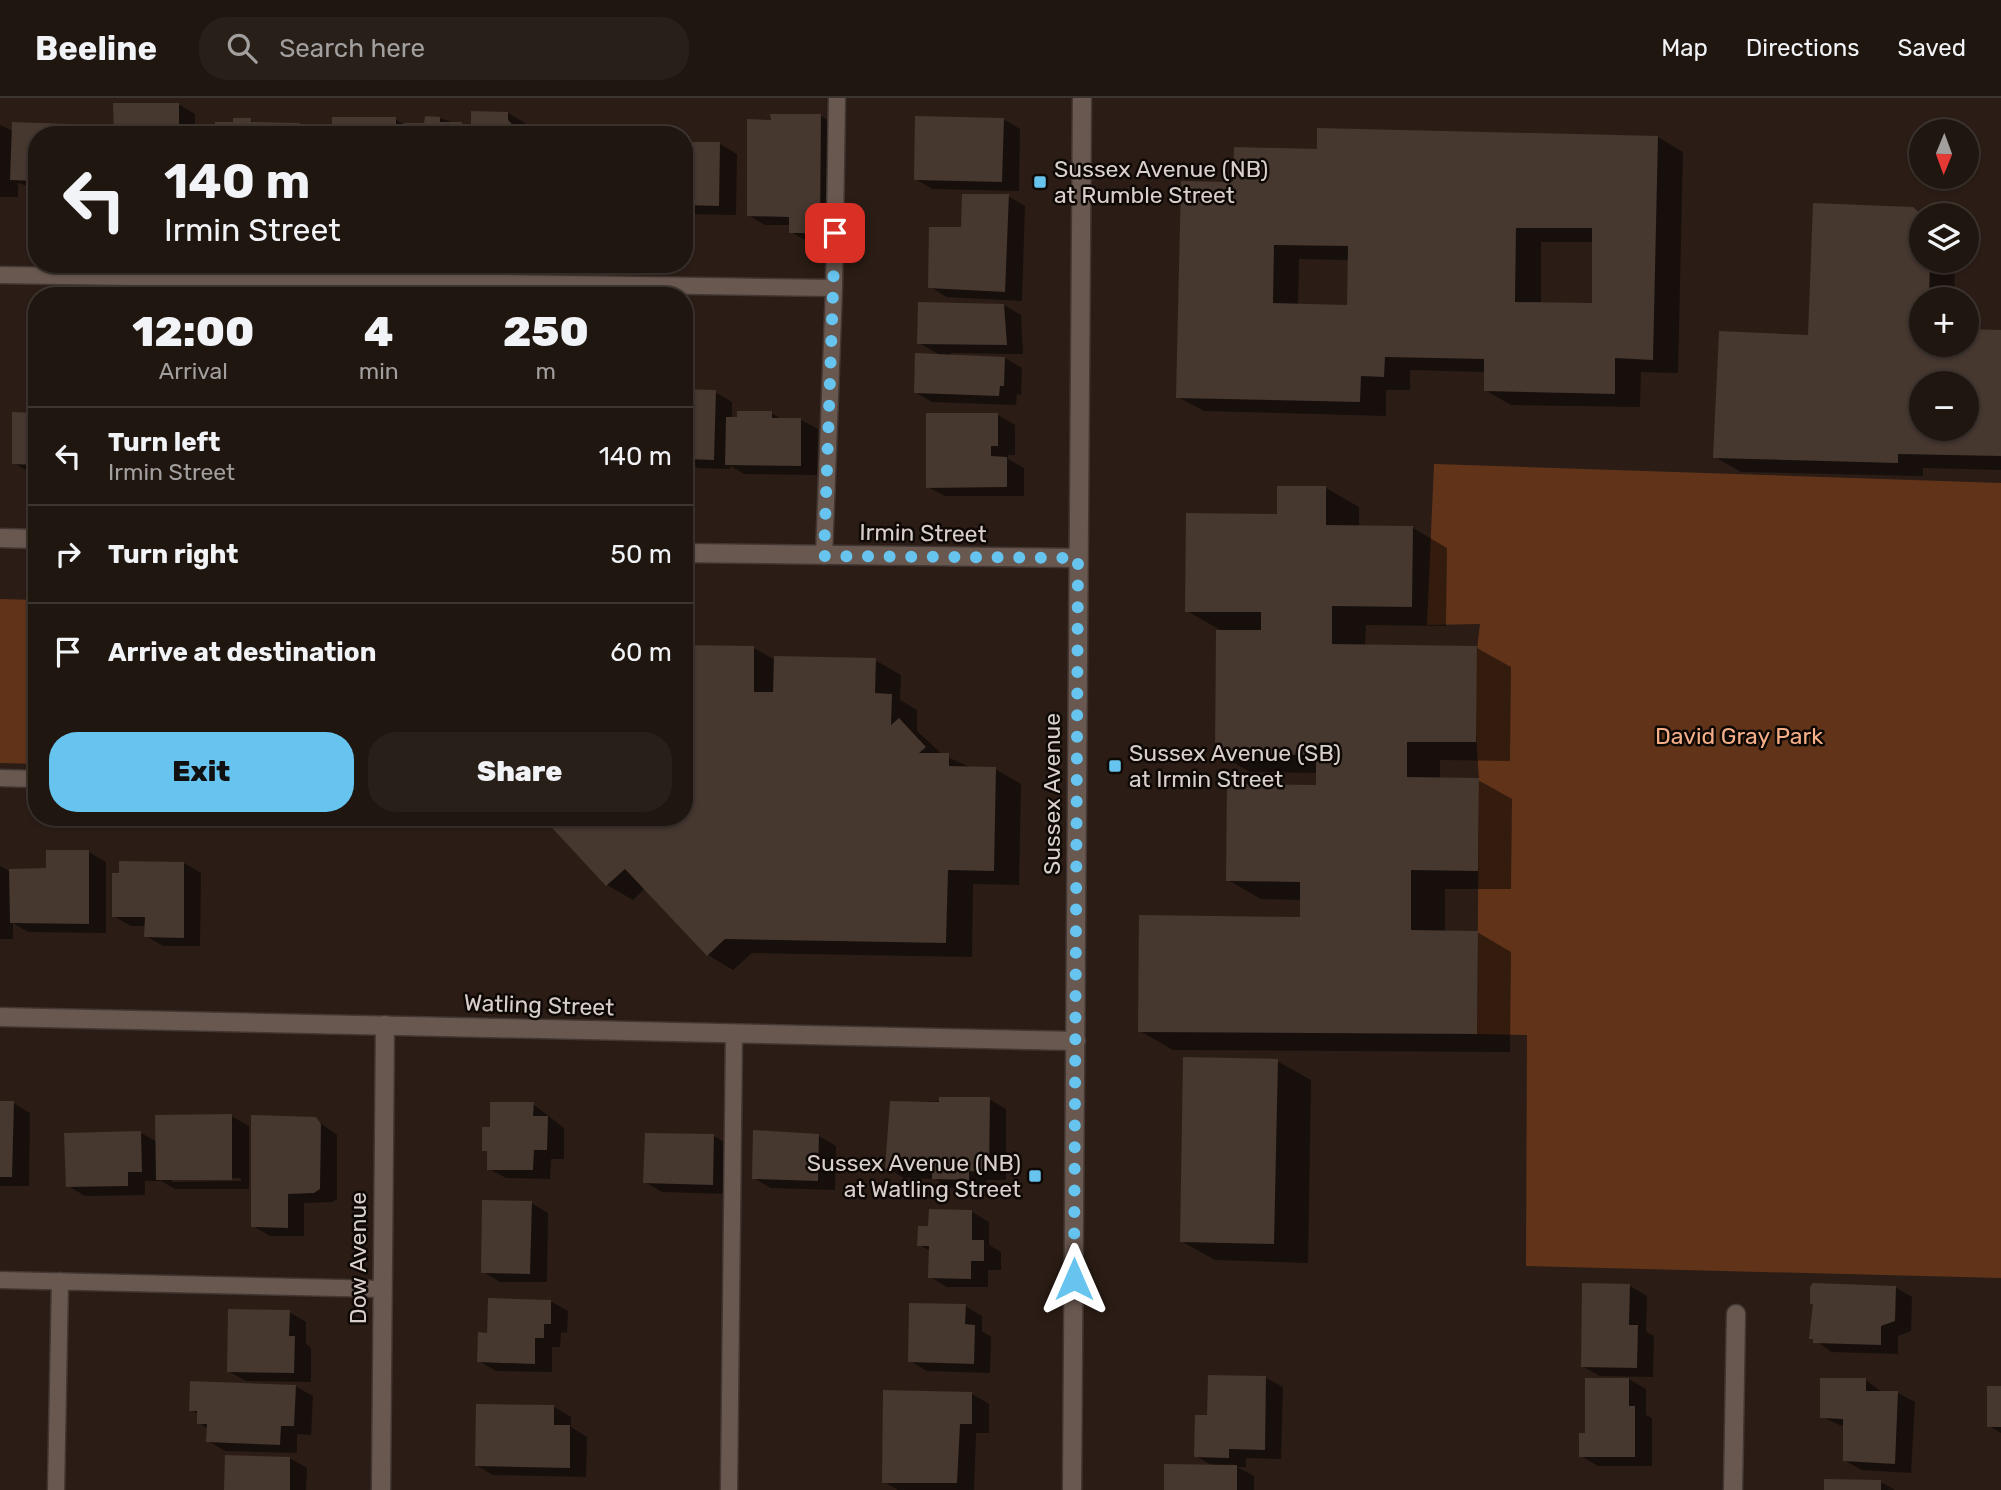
<!DOCTYPE html>
<meta charset="utf-8">
<style>
:root{--surface:#201610;--page:#281f19;--text:#f1f3f6;--muted:#a29f9f;--line:#3d3530;--accent:#66c4ef}
body{margin:0;font-family:Rubik,sans-serif;background:var(--page);color:var(--text);height:100vh;display:flex;flex-direction:column;font-size:26px;white-space:nowrap}
*{box-sizing:border-box;margin:0}
p{font-size:23px;color:var(--muted)}
.icon{flex:none;width:38px;height:38px;fill:none;stroke:currentColor;stroke-width:2;stroke-linecap:round;stroke-linejoin:round}
.map{position:relative;flex:1;overflow:hidden}
.drawer{position:absolute;left:28px;top:189px;width:665px;height:539px;display:flex;flex-direction:column;background:var(--surface);border-radius:28px;box-shadow:0 2px 5px #0004,0 0 0 2px var(--line)}
.drawer>*{flex:none}
.banner{position:absolute;left:28px;top:28px;width:665px;height:147px;border-radius:28px;box-shadow:0 2px 5px #0004,0 0 0 2px var(--line);background:#201610;color:var(--text);overflow:hidden}
.needle{width:46px;rotate:181deg}
.controls{position:absolute;left:1909px;top:21px;display:grid;gap:14px}
.controls a{display:grid;place-items:center;width:70px;height:70px;border-radius:50%;background:var(--surface);box-shadow:0 2px 5px #0004,0 0 0 2px var(--line);font-size:35px}
.pin{position:absolute;display:grid;place-items:center;width:60px;height:60px;color:#fff;margin:-30px;border-radius:14px;box-shadow:0 4px 10px #0006}
.me{position:absolute;width:77px;margin:-38px;rotate:0deg;stroke-linejoin:round;filter:drop-shadow(0 0 5px #0008)}
.turn{display:flex;align-items:center;gap:24px;height:147px;padding:0 21px;font-size:32px}
.turn .icon{width:91px;height:91px;stroke-width:2.5}
.turn b{display:block;font-size:49px;line-height:60px}
.eta{display:flex;justify-content:space-evenly;align-items:center;height:119px;text-align:center}
.eta b{font-size:42px;font-weight:800;line-height:49px}
.primary-button{display:flex;gap:14px;margin-top:auto;padding:14px 21px}
.primary-button a{flex:1;height:80px;border-radius:28px;background:var(--accent);color:#111;font-size:28px;font-weight:800;line-height:80px;text-align:center}
.primary-button a+a{background:var(--page);color:var(--text)}
ul{padding:0;list-style:none}
li{display:flex;align-items:center;gap:21px;height:98px;padding:0 21px;border-top:2px solid var(--line)}
li div{flex:1}
li b{display:block;font-size:26px}
li em{font-style:normal}
header{display:flex;align-items:center;gap:42px;box-sizing:border-box;height:98px;padding:0 35px;background:var(--surface);border-bottom:2px solid var(--line)}
header strong{font-size:33px}
nav{display:flex;gap:38px;margin-inline-start:auto;font-size:24px}
.search{width:490px;height:63px;background:var(--page);display:flex;align-items:center;gap:18px;box-sizing:border-box;padding:0 24px;border-radius:28px;color:var(--muted);font-size:26px}
.map>svg:first-child{display:block}
.green{fill:#61341a}
.shadow{fill:#0007;fill-rule:evenodd}
.building{fill:#46372f;fill-rule:evenodd}
.lines{fill:none;stroke-linecap:round;stroke-linejoin:round}
.service-casing{stroke:#433733;stroke-width:19}
.minor-casing{stroke:#433733;stroke-width:21}
.tertiary-casing{stroke:#433733;stroke-width:21}
.service{stroke:#695850;stroke-width:16}
.minor{stroke:#695850;stroke-width:18}
.tertiary{stroke:#695850;stroke-width:18}
.route{stroke:#66c4ef;stroke-width:12;stroke-dasharray:0 21.6}
.poi-dot{fill:#66c4ef;stroke:#0f0906;stroke-width:2.5}
.labels{text-anchor:middle;dominant-baseline:central;stroke-width:5;stroke-linejoin:round;paint-order:stroke}
.poi-label{font-size:23px;fill:#d9cfca;stroke:#0f0906;text-anchor:start}
.street-label{font-size:23px;fill:#d9cfca;stroke:#0f0906}
.park-label{font-size:23px;fill:#f7af88;stroke:#0f0906}
</style>
<header>
<strong>Beeline</strong>
<div class="search"><svg class="icon" aria-label="search" viewBox="0 0 24 24"><circle cx="10" cy="10" r="6"/><path d="M15 15l6 6"/></svg>Search here</div>
<nav><a>Map</a><a>Directions</a><a>Saved</a></nav>
</header>
<div class="map">
<svg width="2001" height="1392" viewBox="0 0 2001 1392">
<rect width="100%" height="100%" fill="#2b1d15"/>
<path class="green" d="M1434 366 2001 385V1180L1526 1168 1527 937 1477 936 1479 680C1475 630 1473 576 1480 526L1427 527Z
M0 501 37 502V666L0 665Z"/>
<path class="shadow" d="M178 6 195 16V37H115Z
M508 15 525 25 528 37H334L395 21 405 27H426L440 20 473 32Z
M821 18 838 28 837 144H808L791 134V127H765L748 117 772 23Z
M1003 21 1020 31 1019 93 933 91 915 81Z
M250 22 258 26H299L316 37H217L235 26Z
M0 27 13 33 98 28 113 37H37V91L18 85V99H0Z
M654 29 668 37H599Z
M1658 39 1683 54 1678 275 1641 274 1640 309 1511 307 1485 292 1486 274 1410 272V292H1386V318L1204 313 1178 299 1234 86ZM1541 144H1594V206H1541ZM1299 161 1349 162V208L1298 207Z
M684 45 720 46 737 56 736 117 684 116Z
M1008 98 1025 108 1022 203 947 199 930 189 963 131Z
M1913 111 1924 117 1922 163H1955L1954 201H1922V247H1967V233H2001V372L1923 370V378L1741 374 1715 359ZM1922 285H1967V331H1922Z
M1004 207 1021 217 1023 256 951 255V258L1005 260 1022 270 1021 297 1017 296 1016 307 932 304 915 294 942 258 919 245Z
M684 293 715 294 732 304V321L771 315 783 322H801L818 331 817 377 744 376 731 368 730 371 698 370 684 361Z
M37 317V375H31L14 365Z
M998 317 1015 327V357H1008V361L1024 370V398H945L928 389Z
M1326 390 1359 409V429L1413 430 1447 450 1446 528 1366 527 1365 548 1477 550 1511 569 1510 663 1440 662V682H1478L1512 701 1511 791H1445V834H1477L1511 854 1510 954 1173 952 1140 933 1302 821V802L1261 801 1228 782 1318 689V675L1250 674 1217 655 1224 534 1187 513 1279 418Z
M754 550 775 562H875L901 577 900 602 917 612V633L943 657 972 670 995 671 1021 686 1019 787 973 786 972 859 752 855 733 872 708 857 645 790 633 802 607 787 544 719H684Z
M89 754 106 764V835L28 834 13 825V841H0V768L11 774 48 772Z
M184 765 201 775 200 848H163L146 838V828H131L113 818Z
M1277 963 1311 982 1308 1165 1215 1162 1181 1143Z
M989 1001 1006 1011V1082H986V1091L951 1090 935 1081 904 1080 887 1070 891 1005Z
M0 1005H13L30 1015 29 1088H0Z
M533 1006 564 1030V1061H551L550 1081 506 1080 489 1071V1055L484 1052 491 1031Z
M231 1018 249 1028V1091H175L161 1083H145V1097L85 1098 68 1088 141 1035 157 1044ZM172 1080H241V1083L172 1084Z
M315 1021 337 1037V1101L332 1104 304 1105V1138H270L253 1128Z
M714 1038 731 1048 730 1096 662 1094 645 1084Z
M819 1038 836 1048 835 1092 771 1090 753 1080Z
M531 1105 548 1115 547 1184H500L483 1174Z
M972 1114 989 1124V1147L1001 1154V1172H988V1189H947L930 1179 931 1153 919 1147 930 1130Z
M1630 1188 1647 1198 1646 1234 1654 1238 1653 1279 1600 1278 1582 1268Z
M1895 1189 1912 1199 1911 1233 1898 1238V1256L1832 1254 1811 1240Z
M550 1203 568 1213 567 1235 561 1234 560 1249H552V1274L496 1273 479 1263 489 1236Z
M965 1208 982 1218V1233L991 1239 990 1275 927 1273 910 1263Z
M289 1214 306 1224V1246L311 1250V1284L246 1283 228 1273Z
M1266 1280 1283 1289 1281 1361 1246 1360V1369H1237L1254 1378V1392H1166L1213 1368 1196 1358 1209 1319Z
M1627 1280 1646 1291V1317L1652 1320V1368H1598L1581 1358 1587 1337Z
M1866 1282 1883 1295H1898L1915 1304 1911 1375 1862 1372 1844 1362V1329L1822 1319Z
M295 1288 313 1298 311 1337 297 1336V1355L225 1353 208 1343V1331L199 1325V1317L191 1312Z
M2001 1290V1335L1989 1328Z
M972 1296 989 1306V1335H976L974 1392H898L884 1384Z
M554 1309 571 1319V1329L587 1339 586 1379 493 1377 476 1367Z
M290 1360 307 1370 306 1392H226Z
M1881 1384 1895 1392H1825Z"/>
<path class="building" d="M113 5H179V37H114Z
M471 13 508 14V22L522 37H471Z
M770 16H821L820 135H789V119L747 118V21L771 22Z
M425 18 440 19V24H462V37H404V25H424Z
M915 18 1004 20 1002 84 914 82Z
M332 19H396V37H332Z
M233 20H251V24L300 25V37H215V24H233Z
M12 24 99 27 98 37H37V83L10 82Z
M598 26 654 27V37H598Z
M1317 30 1658 38 1653 262 1615 260V296L1484 293V261L1385 259 1384 279 1361 278 1360 304 1176 300 1181 83 1233 84 1234 49 1317 51ZM1516 130H1592V205L1515 204ZM1274 147 1348 148 1347 207 1273 205Z
M534 32 573 34V37H534Z
M684 44H720L719 108 684 107Z
M962 96H1009L1005 194 928 190 929 129H961Z
M1813 105 1913 109 1922 117V163H1930L1929 201H1922V247H1967V231L2001 232V358L1898 356V365L1713 360 1719 233 1808 237ZM1922 285H1967V331H1922Z
M918 204 1004 206 1007 247 917 246Z
M915 255 1005 259 1004 288H1000L999 298 914 295Z
M684 291 716 292 714 362 684 361Z
M737 313H772V320H801V368L725 367 726 319H737Z
M12 314 37 315V367L12 366Z
M926 315H998V348H991V358L1007 359V389L926 390Z
M1277 388H1326V427L1413 428 1412 509 1332 508V546L1477 548 1476 644H1407V679L1479 680 1478 773 1411 772V832L1478 833 1477 936 1138 934 1139 817 1300 819V784L1226 783 1227 686 1316 687V657L1215 656 1216 532H1261V514H1185L1186 415 1277 416Z
M684 547 754 548V594H773L774 558 876 560 875 595 892 596 891 627 899 620 926 649 919 655H949V668L996 669 994 773 948 772 946 845 725 841 707 858 625 771 606 788 542 719H684Z
M46 752H89V826L10 825 9 771 46 770Z
M119 763 184 764V840L144 839 145 819H112V775H119Z
M1183 959 1278 961 1274 1146 1180 1144Z
M939 999H990L989 1074 969 1073V1082L932 1081V1072L885 1071 890 1003 939 1004Z
M0 1003H14L12 1079H0Z
M490 1004H534L533 1018H548L547 1052H534L533 1072H487V1053H482V1029H490Z
M232 1016V1082H156L155 1017Z
M251 1017 316 1019 321 1026 320 1091 314 1095 288 1096V1130L251 1129Z
M753 1032 819 1036 818 1083 752 1081Z
M141 1033 142 1074H128V1088L66 1089 64 1035Z
M645 1035 714 1036 713 1087 643 1085Z
M482 1102 532 1103 530 1176 481 1175Z
M929 1111 972 1112V1142H984V1163H971V1181L928 1180 929 1148H917L918 1128H928Z
M1582 1185 1630 1186 1629 1227H1638L1637 1270 1581 1269Z
M1813 1185 1896 1188 1895 1223 1881 1228V1247L1813 1245V1241H1809L1813 1206H1810V1189Z
M488 1200 551 1202V1226H544V1240H535V1266L477 1264 478 1234 487 1235Z
M909 1205 966 1206 965 1226 975 1227 974 1266 908 1264Z
M228 1211 290 1212 289 1238H295L294 1275 227 1274Z
M1208 1277 1266 1278 1265 1352 1229 1351V1360L1194 1359 1195 1317H1207Z
M1585 1280H1629V1308H1635V1359H1579V1335H1585Z
M1820 1280H1866V1293H1898L1895 1366 1843 1363V1321L1820 1320Z
M190 1283 296 1287 294 1328H281L280 1347 206 1344 207 1326H197V1313H189Z
M1987 1288H2001V1329H1987Z
M883 1292 972 1294V1326H960L957 1385H882Z
M476 1306 554 1307V1327H570V1370L475 1368Z
M225 1357 290 1359V1392H224Z
M1164 1366 1237 1367V1392H1164Z
M1824 1381 1881 1382V1392H1824Z"/>
<g class="lines">
<g class="service-casing">
<path id="service" d="M0 177 834 190 824 458
M834 190 837 0
M0 680 37 681
M0 1182 383 1191
M56 1392 60 1183
M729 1392 734 936"/>
</g>
<g class="minor-casing">
<path id="minor" d="M0 440 37 441
M684 455 1078 460
M0 919 1076 943
M381 1392 385 927
M1733 1392 1736 1216"/>
</g>
<g class="tertiary-casing">
<path id="tertiary" d="M1072 1392 1082 0"/>
</g>
<use href="#service" class="service"/>
<use href="#minor" class="minor"/>
<use href="#tertiary" class="tertiary"/>
</g>
<g class="lines">
<path class="route" d="M835 135 824 458 1078 460 1074 1181"/>
</g>
<g class="poi-dot">
<rect x="1033" y="77" width="14" height="14" rx="3.5"/>
<rect x="1108" y="661" width="14" height="14" rx="3.5"/>
<rect x="1028" y="1071" width="14" height="14" rx="3.5"/>
</g>
<g class="labels">
<g class="poi-label">
<text x="1054" y="71">Sussex Avenue (NB)<tspan x="1054" dy="26">at Rumble Street</tspan></text>
<text x="1129" y="655">Sussex Avenue (SB)<tspan x="1129" dy="26">at Irmin Street</tspan></text>
<text x="1021" y="1065" text-anchor="end">Sussex Avenue (NB)<tspan x="1021" dy="26">at Watling Street</tspan></text>
</g>
<g class="street-label">
<text transform="translate(923 435) rotate(1)">Irmin Street</text>
<text transform="translate(1052 696) rotate(-90)">Sussex Avenue</text>
<text transform="translate(539 907) rotate(2)">Watling Street</text>
<text transform="translate(358 1160) rotate(-90)">Dow Avenue</text>
</g>
<g class="park-label">
<text x="1739" y="638">David Gray Park</text>
</g>
</g>
</svg>
<div class="controls">
<a><svg class="needle" viewBox="-14 -14 28 28"><path d="M0-13l5 13h-10z" fill="#e53935"/><path d="M0 13l5-13h-10z" fill="#a29f9f"/></svg></a>
<a><svg class="icon" aria-label="layers" viewBox="0 0 24 24"><path d="M12 4l9 5-9 5-9-5zM3 14l9 5 9-5"/></svg></a>
<a>+</a>
<a>−</a>
</div>
<div class="pin" style="left:835px;top:135px;background:#d93025"><svg class="icon" aria-label="arrive" viewBox="0 0 24 24"><path d="M6 21V4h12l-3 4 3 4H6"/></svg></div>
<svg class="me" style="left:1074px;top:1181px" viewBox="-20 -20 40 40"><path d="M0-17L14 15 0 8-14 15z" fill="#66c4ef" stroke="#fff" stroke-width="4"/></svg>
<div class="banner">
<div class="turn"><svg class="icon" aria-label="left" viewBox="0 0 24 24"><path d="M17 20v-9H6M10 6l-5 5 5 5"/></svg><div><b>140 m</b>Irmin Street</div></div>
</div>
<section class="drawer">
<div class="eta">
<div><b>12:00</b><p>Arrival</p></div>
<div><b>4</b><p>min</p></div>
<div><b>250</b><p>m</p></div>
</div>
<ul>
<li><svg class="icon" aria-label="left" viewBox="0 0 24 24"><path d="M17 20v-9H6M10 6l-5 5 5 5"/></svg><div><b>Turn left</b><p>Irmin Street</p></div><em>140 m</em></li>
<li><svg class="icon" aria-label="right" viewBox="0 0 24 24"><path d="M7 20v-9h11M14 6l5 5-5 5"/></svg><div><b>Turn right</b></div><em>50 m</em></li>
<li><svg class="icon" aria-label="arrive" viewBox="0 0 24 24"><path d="M6 21V4h12l-3 4 3 4H6"/></svg><div><b>Arrive at destination</b></div><em>60 m</em></li>
</ul>
<div class="primary-button"><a>Exit</a><a>Share</a></div>
</section>
</div>
